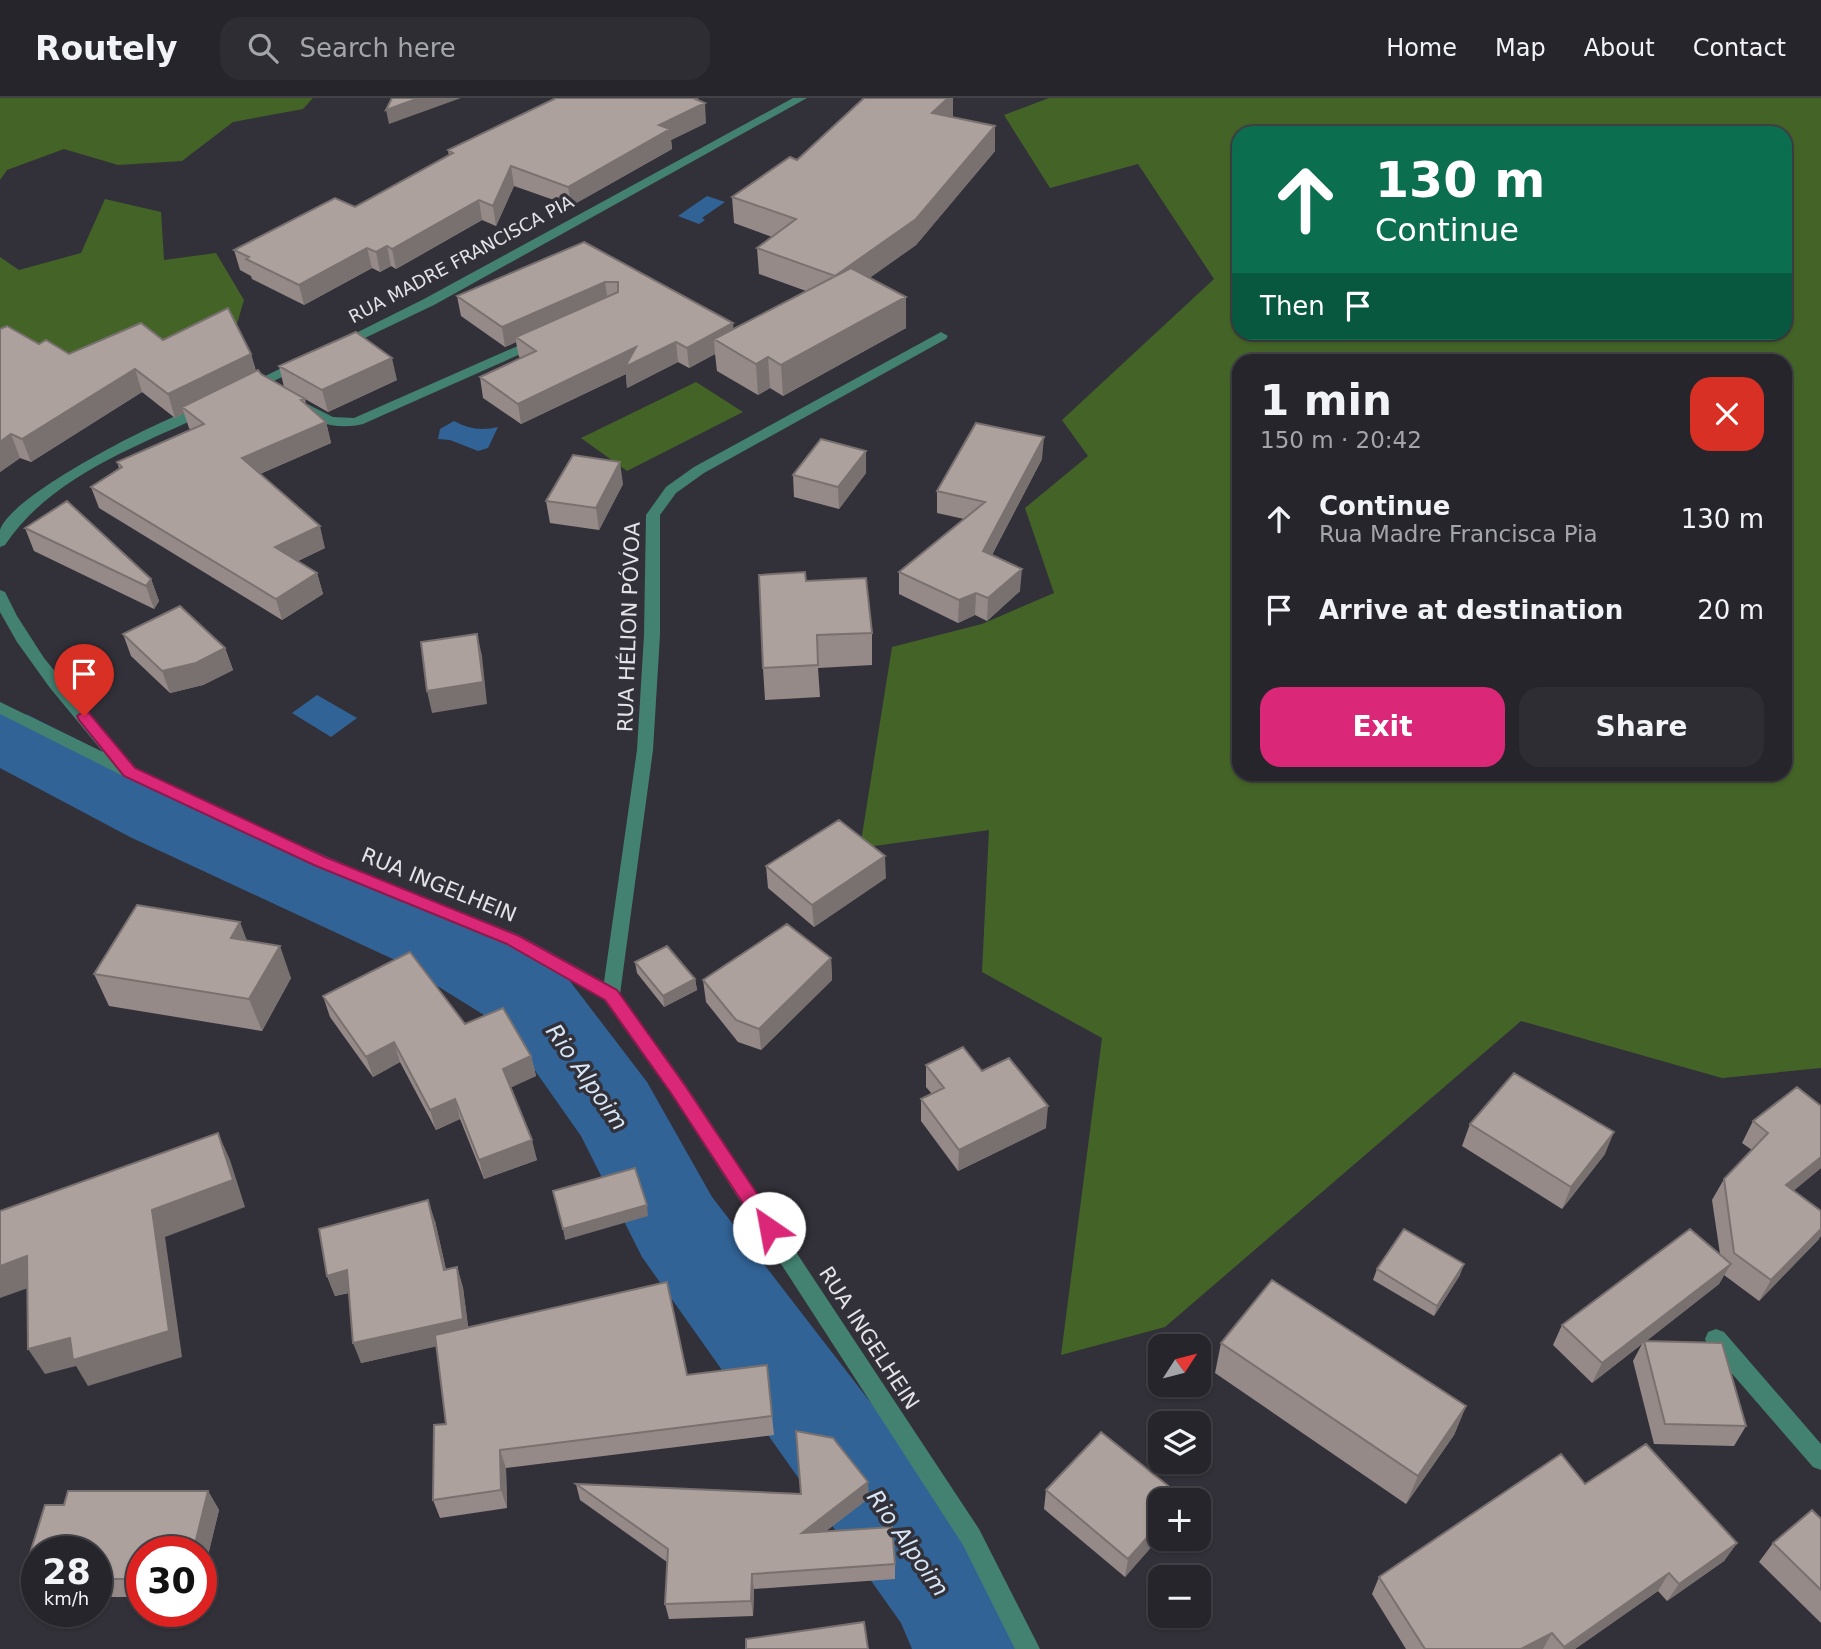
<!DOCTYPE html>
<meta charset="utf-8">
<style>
:root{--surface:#26252b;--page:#2e2d33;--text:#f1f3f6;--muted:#a4a5a9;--line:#424247;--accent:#db2777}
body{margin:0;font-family:"DejaVu Sans",sans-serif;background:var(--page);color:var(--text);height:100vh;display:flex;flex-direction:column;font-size:26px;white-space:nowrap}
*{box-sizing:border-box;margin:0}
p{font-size:23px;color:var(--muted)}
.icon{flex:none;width:38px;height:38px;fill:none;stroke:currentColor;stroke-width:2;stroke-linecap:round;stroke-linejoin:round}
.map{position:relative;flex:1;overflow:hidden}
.panel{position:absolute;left:1232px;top:256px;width:560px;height:427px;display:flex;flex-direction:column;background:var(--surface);border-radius:21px;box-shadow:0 2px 5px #0004,0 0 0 2px var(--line)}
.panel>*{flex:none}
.banner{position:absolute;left:1232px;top:28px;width:560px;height:214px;border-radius:21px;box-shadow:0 2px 5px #0004,0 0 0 2px var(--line);background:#0b6e4f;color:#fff;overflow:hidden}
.needle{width:46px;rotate:54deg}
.tools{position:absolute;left:1148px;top:1236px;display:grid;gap:14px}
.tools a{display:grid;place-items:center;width:63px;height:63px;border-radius:14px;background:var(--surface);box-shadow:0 2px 5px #0004,0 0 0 2px var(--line);font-size:35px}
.speed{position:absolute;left:21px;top:1438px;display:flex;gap:14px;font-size:35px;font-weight:700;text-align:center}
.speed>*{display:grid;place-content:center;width:91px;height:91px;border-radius:50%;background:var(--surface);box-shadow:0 2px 5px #0004,0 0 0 2px var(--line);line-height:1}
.speed small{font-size:18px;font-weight:400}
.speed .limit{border:10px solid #d22;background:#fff;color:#111}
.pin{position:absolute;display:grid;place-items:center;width:60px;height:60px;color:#fff;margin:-72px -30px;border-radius:50% 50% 50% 0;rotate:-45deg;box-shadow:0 0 7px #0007}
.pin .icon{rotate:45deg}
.me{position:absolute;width:77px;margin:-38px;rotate:327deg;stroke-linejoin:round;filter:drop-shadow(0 0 5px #0008)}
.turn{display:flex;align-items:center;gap:24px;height:147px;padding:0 28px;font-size:32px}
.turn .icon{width:91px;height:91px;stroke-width:2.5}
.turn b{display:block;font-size:49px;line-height:60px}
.then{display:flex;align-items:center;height:66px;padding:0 28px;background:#0003;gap:14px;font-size:26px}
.round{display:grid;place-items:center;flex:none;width:74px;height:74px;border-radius:21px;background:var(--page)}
.summary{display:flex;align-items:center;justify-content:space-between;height:119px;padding:0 28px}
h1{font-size:42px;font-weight:600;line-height:52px}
.action{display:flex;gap:14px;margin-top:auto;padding:14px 28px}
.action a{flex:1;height:80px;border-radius:21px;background:var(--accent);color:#fff;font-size:28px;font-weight:600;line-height:80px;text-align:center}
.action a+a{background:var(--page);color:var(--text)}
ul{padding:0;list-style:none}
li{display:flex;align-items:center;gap:21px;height:91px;padding:0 28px}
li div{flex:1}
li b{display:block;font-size:26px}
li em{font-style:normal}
header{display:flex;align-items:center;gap:42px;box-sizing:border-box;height:98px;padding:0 35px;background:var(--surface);border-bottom:2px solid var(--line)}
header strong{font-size:33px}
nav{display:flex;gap:38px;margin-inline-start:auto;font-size:24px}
.search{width:490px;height:63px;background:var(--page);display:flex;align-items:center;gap:18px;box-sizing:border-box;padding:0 24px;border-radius:21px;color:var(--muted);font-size:26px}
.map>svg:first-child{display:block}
.green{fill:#446427;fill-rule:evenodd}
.water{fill:#316396}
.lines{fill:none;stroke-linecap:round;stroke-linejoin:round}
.river{fill:#316396;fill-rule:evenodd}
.minor{fill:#438271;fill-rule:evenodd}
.wall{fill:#958a88}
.shaded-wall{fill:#79716f}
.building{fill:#ada19e;stroke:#79716f;stroke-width:2}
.route{fill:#db2777;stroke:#8e194d;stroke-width:2}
.labels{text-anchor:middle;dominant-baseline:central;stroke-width:7;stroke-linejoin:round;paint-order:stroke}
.far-street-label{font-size:18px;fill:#e2e2e7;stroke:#323139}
.street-label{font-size:21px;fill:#e2e2e7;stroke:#323139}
.water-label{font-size:23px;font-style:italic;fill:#d7e5f4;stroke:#323139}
</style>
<header>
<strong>Routely</strong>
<div class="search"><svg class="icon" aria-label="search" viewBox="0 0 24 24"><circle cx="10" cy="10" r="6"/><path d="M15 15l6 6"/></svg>Search here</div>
<nav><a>Home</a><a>Map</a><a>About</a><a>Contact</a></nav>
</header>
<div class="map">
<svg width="1821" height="1551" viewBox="0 0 1821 1551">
<rect width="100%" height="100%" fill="#323139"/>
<path class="green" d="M0 0H313L303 11 233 24 182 63 118 67 64 51 7 72 0 82Z
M1049 0H1821V970L1722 980 1521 923 1165 1229 1061 1257 1102 940 982 874 989 732 860 750 892 549 982 526 1054 495 1025 410 1088 358 1062 322 1214 181 1138 66 1050 90 1004 17ZM1239 35H1785V234H1239ZM1239 262H1785V676H1239Z
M105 101 161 114 164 162 216 155 244 202 233 239 0 271V159L19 172 81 155Z
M696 284 743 314 627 373 581 340Z"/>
<path class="water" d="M707 98 725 104 702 120 705 122 699 126 678 118Z
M454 323C468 331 482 333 498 329L488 350 478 353 450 342 438 341 440 331Z
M317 597 357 620 331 639 292 615Z"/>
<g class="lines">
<path class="river" d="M0 609 28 617 188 697 459 817 569 882 647 984 712 1099 983 1450 1026 1551H912L901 1525 642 1159 581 1038 505 930 397 863 130 739 0 670Z"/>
<path class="minor" d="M793 0H807L434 207 346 249 341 250 334 246 424 201Z
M941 234 948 238 946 241 704 375 676 395 660 417V537L653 652 620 896 685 986 979 1431 1040 1551H1015L963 1447 671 996 604 902 507 847 313 767 123 678 0 616V604L103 654 50 590 17 544 0 514V492L5 494 17 518 44 560 133 669 325 759 519 837 604 884 637 652 644 537 646 417 666 389 694 369Z
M538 239 543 240V246L363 326C338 332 312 326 294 307L301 303 333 319 354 320Z
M300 261 305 262V268L251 294 246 295 239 291Z
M205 307 210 308V314C138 348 51 378 5 447L0 449C0 444 0 437 0 432 11 396 167 317 205 307Z
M1716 1231 1724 1234 1821 1346V1372L1813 1369 1708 1248 1705 1241 1708 1234Z"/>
</g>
<path class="wall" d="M556 0H698L706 25 671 42 672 51 571 108 514 88 496 128 482 122 396 171 391 168 380 174 372 170 304 207 252 181 251 178 240 172 234 152 355 109 449 58 448 52Z
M864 0H953V19L995 53 916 147 869 180 906 230 783 298 770 290 758 297 717 273 715 256 689 270 678 264 627 290 626 276 521 326 483 300 480 279 521 260 519 259 516 244 505 249 461 218 457 198 584 144 733 231 806 193 759 176 757 150 772 139 734 125 732 99 797 62Z
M0 231 39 246 69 256 163 242 251 256 256 273 305 301 306 307 326 324 331 345 260 376 325 450 298 463 317 475 323 496 282 522 99 410 91 389 119 370 117 364 191 332 189 330 184 315 175 320 142 294 31 364 20 360 0 374Z
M279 268 397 282 328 314 284 289Z
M866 353V375L839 411 794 399 793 377Z
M1042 361 992 457 1020 493 987 523 975 517 958 525 899 496V474L964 421 937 415V393Z
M623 386 599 432 550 425 546 403Z
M25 430 151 481 159 503 154 511 34 453Z
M806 483 872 535V567L818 570 820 599 765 602 763 570Z
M123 536 225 550 233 572 203 587 170 595 131 558Z
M766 768 886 780 814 829 768 790Z
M247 843 291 880 262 933 109 908 94 876Z
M831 860 832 882 761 952 738 944 706 904 703 882Z
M635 864 695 881 697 892 664 909 637 875Z
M323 898 465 926 531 958 536 978 510 989 537 1062 484 1081 460 1021 436 1032 400 964 373 979 330 919Z
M926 967 982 973 1046 1030 958 1073 921 1023V1001L932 996 926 989Z
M1753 1023 1821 1070 1793 1093 1819 1141 1759 1203 1724 1177 1719 1186 1646 1243 1746 1328 1734 1348 1654 1346 1633 1263 1642 1246 1592 1285 1553 1247 1562 1227 1720 1156 1712 1102 1724 1081 1752 1052 1742 1045Z
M1470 1026 1605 1056 1562 1111 1462 1048Z
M435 1123 446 1172 457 1169 463 1190 468 1230 687 1277 767 1267 774 1337 506 1370 507 1410 440 1420 433 1402 446 1326 436 1248 361 1265 349 1195 335 1198 327 1178Z
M1377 1171 1460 1177 1434 1218 1373 1182Z
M1221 1245 1466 1308 1454 1337 1406 1406 1215 1275Z
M576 1386 869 1400 826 1433 895 1466V1481L754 1491 753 1518 669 1521 665 1506 667 1464 580 1402Z
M1585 1386 1737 1445 1724 1463 1667 1503 1658 1493 1575 1551H1406L1372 1496 1379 1479Z
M1046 1392 1182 1399V1402H1160V1439L1125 1479 1044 1411Z
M68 1393H208L219 1412 201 1486V1454H142V1499H96V1454H37L36 1499 22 1481 45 1407H64Z
M1821 1421V1525L1759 1464 1773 1445Z"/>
<path class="shaded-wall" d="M419 0H461L389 26 386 12Z
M686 0H698L699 8 705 5 706 25 671 42 672 51 571 108 568 89 659 27Z
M948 0H953V20L932 15Z
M995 28V53L916 147 836 204 835 178Z
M511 68 514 88 496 128 493 108Z
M479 102 482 122 396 171 392 151Z
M387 148 391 168 380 174 376 154Z
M367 150 372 170 304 207 299 187Z
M605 184 608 204 516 239V244L505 249 502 229Z
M906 199V230L783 298 781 267Z
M733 225 735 245 714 241 715 256 689 270 687 250Z
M676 244 678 264 627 290 626 276 521 326 518 306 636 249Z
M251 256 257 279 182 309 184 315 175 320 168 296Z
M768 259 770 290 758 297 756 266Z
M392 260 397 282 328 314 322 292Z
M135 271 142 294 31 364 22 341Z
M326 324 331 345 248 381 242 360Z
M11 336 20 360 0 374V344Z
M1044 339 1042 361 982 475 983 453Z
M866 353V375L839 411 838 389Z
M620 364 623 386 599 432 596 410Z
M320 428 325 450 281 471 275 449Z
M1022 471 1020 493 987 523 988 500Z
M317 475 323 496 282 522 276 501Z
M151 481 159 503 154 511 146 488Z
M976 495 975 517 958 525 959 502Z
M477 536 482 558 487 606 432 615 427 593Z
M225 550 233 572 203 587 170 595 162 573Z
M885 758 886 780 814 829 812 807Z
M240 824 252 856 231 840Z
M280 848 291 880 262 933 249 901Z
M831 860 832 882 761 952 759 931Z
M695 881 697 892 664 909 663 898Z
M394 944 400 964 373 979 366 959Z
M531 958 536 978 508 991 503 971Z
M455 1001 460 1021 436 1032 430 1012Z
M1048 1008 1046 1030 958 1073 959 1052Z
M1614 1034 1605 1056 1562 1111 1571 1089Z
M218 1035 230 1062 245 1109 165 1139 182 1259 88 1288 76 1268 45 1276 28 1251 70 1240 152 1112Z
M532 1042 537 1062 484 1081 479 1062Z
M1821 1059V1070L1774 1109 1786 1087Z
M428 1102 435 1123 451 1193 444 1172Z
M647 1107 648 1118 565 1142 563 1131Z
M1821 1131V1138L1819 1141 1759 1203 1771 1182Z
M27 1158 42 1185 0 1200V1168Z
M1464 1166 1460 1177 1434 1218 1437 1208Z
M1731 1166 1719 1186 1644 1245V1243L1642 1246 1592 1285 1602 1265Z
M457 1169 463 1190 470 1241 361 1265 353 1245Z
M347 1172 355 1193 335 1198 327 1178Z
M1466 1308 1454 1337 1406 1406 1418 1378Z
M500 1352 506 1370 507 1410 501 1392Z
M868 1384 869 1400 804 1450 802 1435Z
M208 1393 219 1412 201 1486V1454H193Z
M1160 1425V1439L1125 1479 1128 1461Z
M1737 1445 1724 1463 1667 1503 1679 1486Z
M1669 1475 1658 1493 1575 1551H1563Z
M752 1476 754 1491 753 1518 751 1503Z
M1552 1535 1543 1551H1521Z"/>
<path class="building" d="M392 0H419L386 12Z
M556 0H693L705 5 659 27 670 31 568 89 511 68 493 108 479 102 392 151 387 148 376 154 367 150 299 187 246 161 249 159 234 152 335 100 355 109 453 55 448 52Z
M864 0H948L932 15 995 28 916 121 835 178 757 150 796 121 732 99 790 59 797 62Z
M584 144 733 225 687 250 676 244 625 269 636 249 518 306 480 279 536 253 516 239 618 194V184H605L502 229 457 198Z
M851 170 906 199 781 267 768 259 756 266 714 241Z
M228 210 251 256 168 296 135 271 22 341 11 336 0 344V231L7 228 39 246 46 242 69 256 141 225 163 242Z
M356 234 392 260 322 292 279 268Z
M258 272 261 276 305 301 301 302 326 324 242 360 320 428 275 449 317 475 276 501 91 389 122 369 117 364 204 326 182 309Z
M976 325 1044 339 983 453 1022 471 988 500 976 495 959 502 899 474 985 404 937 393Z
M821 341 866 353 838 389 793 377Z
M573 357 620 364 596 410 546 403Z
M67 403 151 481 146 488 25 430Z
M805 474 806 483 866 480 872 535 817 537 818 567 763 570 759 477Z
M180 508 225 550 196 565 162 573 123 536Z
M477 536 483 584 427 593 421 544Z
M839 722 885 758 812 807 766 768Z
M137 807 240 824 231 840 280 848 249 901 94 876Z
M787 826 831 860 759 931 736 922 703 882Z
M667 848 695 881 663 898 635 864Z
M410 854 465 926 503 910 531 958 503 971 532 1042 479 1062 455 1001 430 1012 394 944 366 959 323 898Z
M963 949 982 973 1009 960 1048 1008 959 1052 921 1001 944 990 926 967Z
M1514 975 1614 1034 1571 1089 1470 1026Z
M1797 989 1821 1008V1059L1786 1087 1821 1113V1131L1771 1182 1734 1155 1724 1081 1768 1035 1753 1023Z
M218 1035 233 1082 152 1112 169 1233 73 1262 70 1240 28 1251 27 1158 0 1168V1113Z
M635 1070 647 1107 563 1131 553 1093Z
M428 1102 444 1172 457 1169 463 1221 353 1245 347 1172 327 1178 319 1131Z
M1404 1131 1464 1166 1437 1208 1377 1171Z
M1690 1131 1731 1166 1602 1265 1562 1227Z
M1272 1182 1466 1308 1418 1378 1221 1245Z
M667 1184 687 1277 767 1267 772 1318 500 1352 501 1392 433 1402 434 1327 446 1326 435 1237Z
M1644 1243 1722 1245 1746 1328 1665 1326Z
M796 1333 833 1340 868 1384 802 1435 892 1429 895 1466 752 1476 751 1503 665 1506 668 1451 576 1386 801 1396Z
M1101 1334 1182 1399 1180 1402H1160V1425L1128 1461 1046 1392Z
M1646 1346 1737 1445 1679 1486 1669 1475 1564 1549 1552 1535 1521 1551H1425L1379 1479 1561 1356 1585 1386Z
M68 1393H208L193 1454H142V1481H96V1454H37V1481H22L45 1407H64Z
M1812 1412 1821 1421V1492L1773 1445Z
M864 1524 868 1551H746V1541Z"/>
<path class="route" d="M84 613 89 615 135 670 325 759 519 838 617 892 684 986 776 1124 778 1130 776 1136 769 1138 763 1136 671 995 605 902 507 846 314 767 124 678 79 622 77 618Z"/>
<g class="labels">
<g class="far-street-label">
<text transform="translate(461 161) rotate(-28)">RUA MADRE FRANCISCA PIA</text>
</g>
<g class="street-label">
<text transform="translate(629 529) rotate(-88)">RUA HÉLION PÓVOA</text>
<text transform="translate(439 787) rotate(22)">RUA INGELHEIN</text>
<text transform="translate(869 1240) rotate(57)">RUA INGELHEIN</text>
</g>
<g class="water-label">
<text transform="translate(587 979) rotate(55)">Rio Alpoim</text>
<text transform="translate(908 1445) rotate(55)">Rio Alpoim</text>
</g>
</g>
</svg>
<div class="tools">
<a><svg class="needle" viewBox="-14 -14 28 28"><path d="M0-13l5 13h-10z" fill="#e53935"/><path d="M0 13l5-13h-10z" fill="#a4a5a9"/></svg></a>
<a><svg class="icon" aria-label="layers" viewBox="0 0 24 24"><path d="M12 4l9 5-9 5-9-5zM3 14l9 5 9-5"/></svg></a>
<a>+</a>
<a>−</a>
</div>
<div class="speed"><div>28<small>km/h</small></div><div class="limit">30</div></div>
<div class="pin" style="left:84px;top:618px;background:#d93025"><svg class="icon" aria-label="arrive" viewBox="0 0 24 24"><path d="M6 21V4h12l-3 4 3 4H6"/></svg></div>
<svg class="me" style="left:769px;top:1130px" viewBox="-20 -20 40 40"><circle r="19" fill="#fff"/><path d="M0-13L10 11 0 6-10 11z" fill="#db2777"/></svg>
<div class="banner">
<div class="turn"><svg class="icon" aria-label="ahead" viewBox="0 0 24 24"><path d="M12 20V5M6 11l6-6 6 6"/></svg><div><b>130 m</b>Continue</div></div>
<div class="then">Then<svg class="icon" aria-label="arrive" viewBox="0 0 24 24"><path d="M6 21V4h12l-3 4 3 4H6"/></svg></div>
</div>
<section class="panel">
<div class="summary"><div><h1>1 min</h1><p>150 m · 20:42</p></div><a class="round" style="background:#d93025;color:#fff"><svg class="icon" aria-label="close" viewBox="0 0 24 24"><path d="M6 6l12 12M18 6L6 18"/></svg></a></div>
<ul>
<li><svg class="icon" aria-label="ahead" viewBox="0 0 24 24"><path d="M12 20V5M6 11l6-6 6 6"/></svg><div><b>Continue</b><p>Rua Madre Francisca Pia</p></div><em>130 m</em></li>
<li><svg class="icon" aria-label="arrive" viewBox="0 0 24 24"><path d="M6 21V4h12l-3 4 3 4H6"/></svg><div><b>Arrive at destination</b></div><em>20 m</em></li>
</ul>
<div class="action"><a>Exit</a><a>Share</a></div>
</section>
</div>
